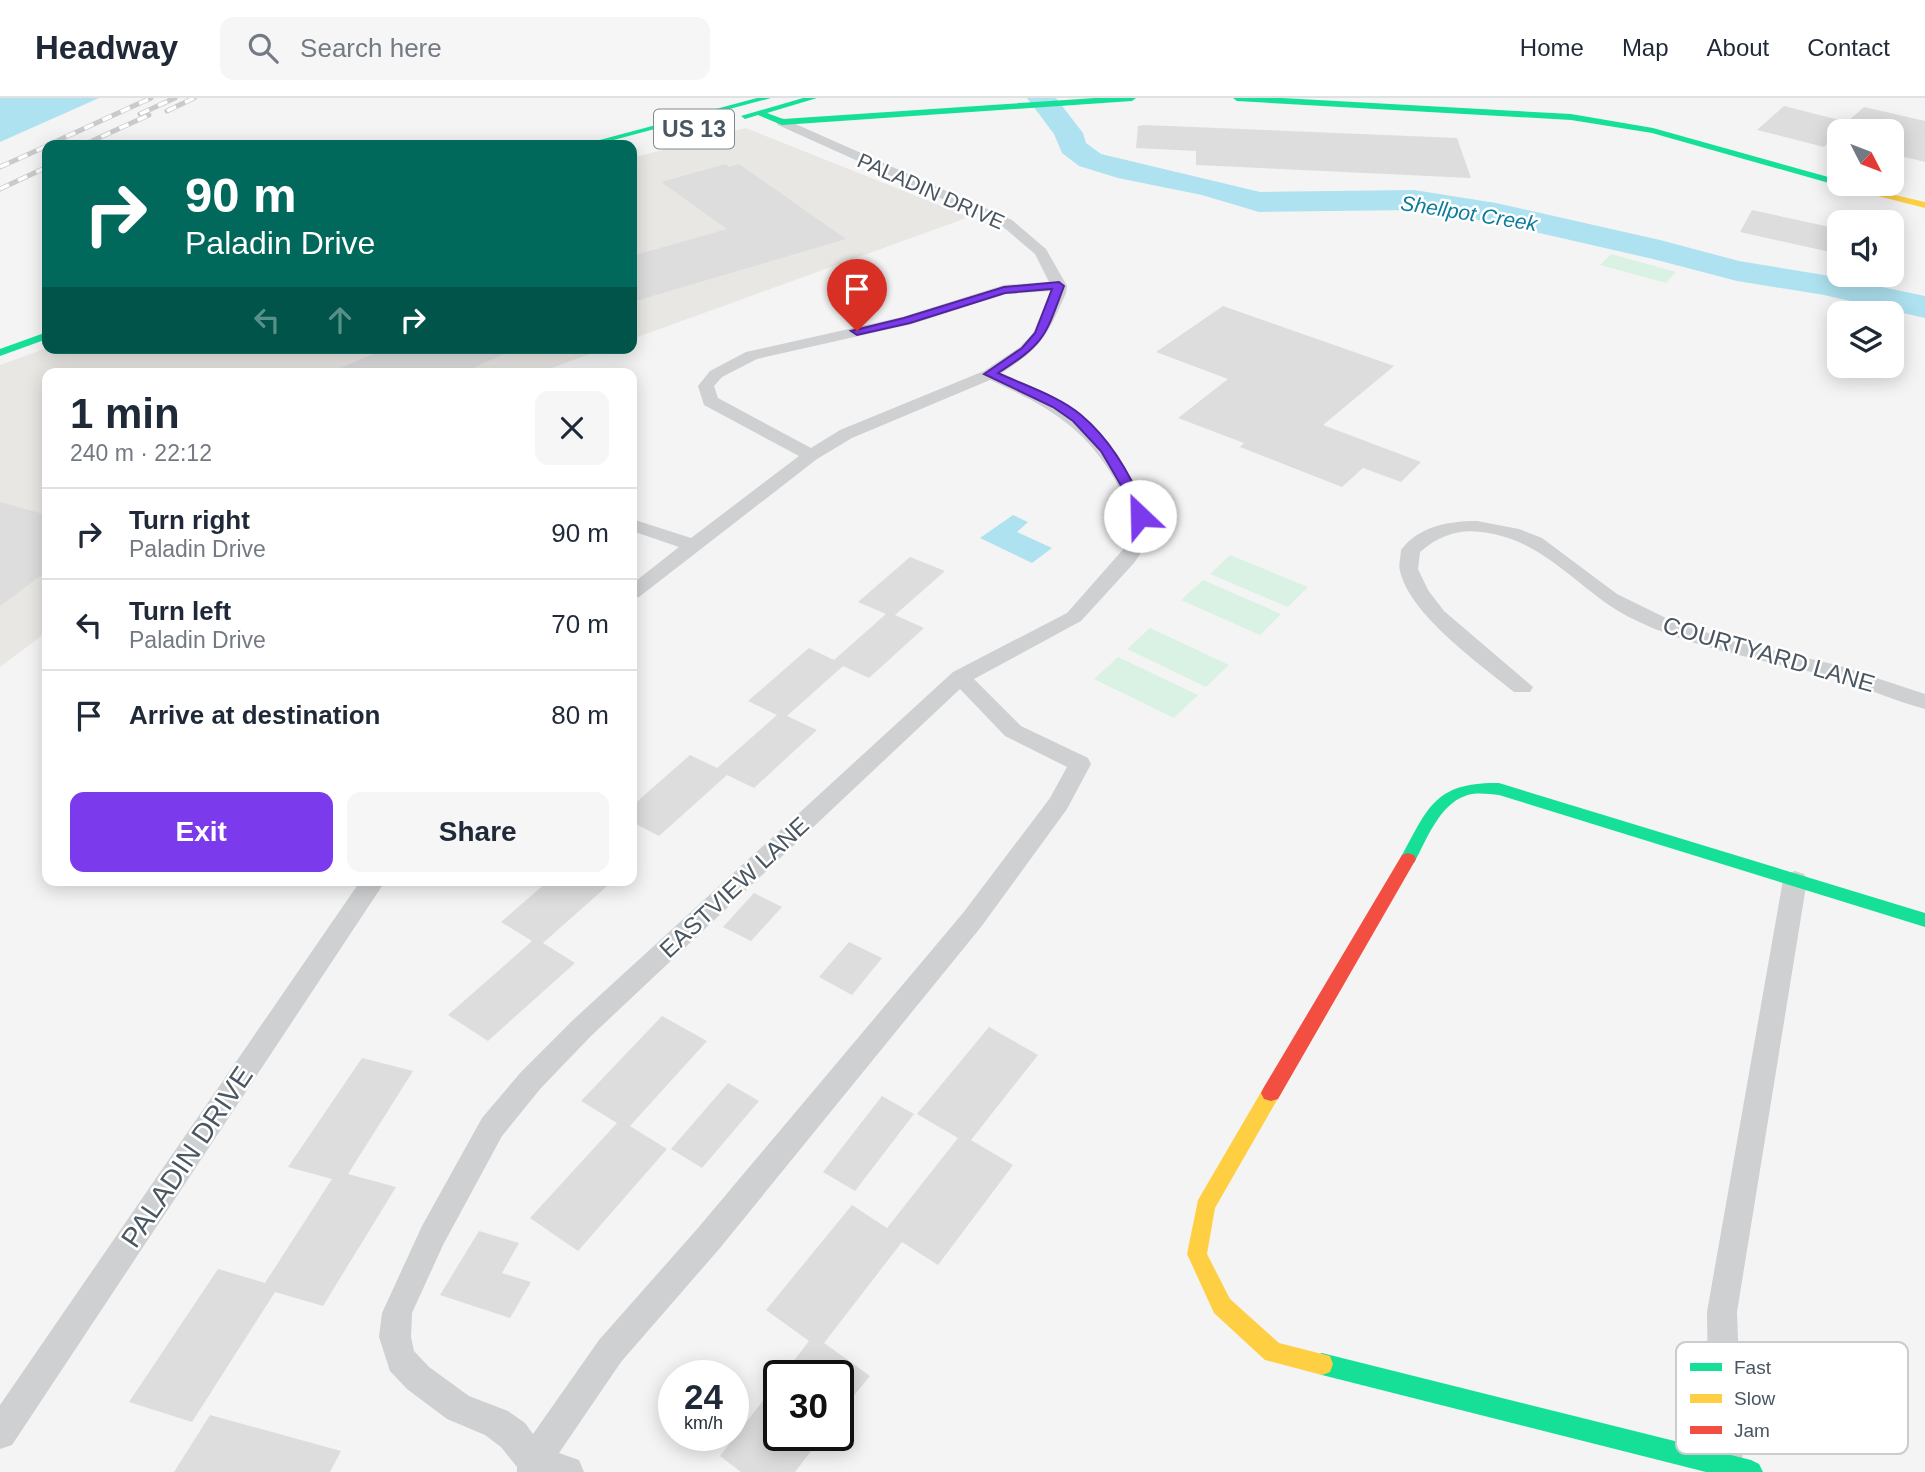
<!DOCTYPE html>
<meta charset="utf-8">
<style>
:root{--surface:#fff;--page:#f6f6f7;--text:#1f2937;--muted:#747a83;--line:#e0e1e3;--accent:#7c3aed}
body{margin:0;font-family:Arial,sans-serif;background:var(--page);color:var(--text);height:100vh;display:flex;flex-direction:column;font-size:26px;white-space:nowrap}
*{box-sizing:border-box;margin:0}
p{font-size:23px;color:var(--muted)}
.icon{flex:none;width:38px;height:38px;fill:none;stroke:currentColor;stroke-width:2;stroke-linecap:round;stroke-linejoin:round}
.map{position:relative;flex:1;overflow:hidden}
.side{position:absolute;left:42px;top:270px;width:595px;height:518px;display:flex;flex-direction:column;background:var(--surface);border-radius:14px;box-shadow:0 4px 18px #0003}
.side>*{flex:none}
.guide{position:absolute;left:42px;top:42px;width:595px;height:214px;border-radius:14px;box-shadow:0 4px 18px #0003;background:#00695c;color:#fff;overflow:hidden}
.needle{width:46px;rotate:132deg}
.tools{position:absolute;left:1827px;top:21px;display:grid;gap:14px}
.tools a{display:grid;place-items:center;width:77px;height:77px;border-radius:14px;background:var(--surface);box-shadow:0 4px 18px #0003;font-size:35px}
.speed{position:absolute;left:658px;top:1262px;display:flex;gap:14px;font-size:35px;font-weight:700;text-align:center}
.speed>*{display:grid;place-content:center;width:91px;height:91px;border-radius:50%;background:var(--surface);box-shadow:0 4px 18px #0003;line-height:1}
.speed small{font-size:18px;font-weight:400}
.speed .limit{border:4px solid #111;border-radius:10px;background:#fff;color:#111}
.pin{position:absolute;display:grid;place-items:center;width:60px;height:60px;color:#fff;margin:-72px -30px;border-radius:50% 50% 50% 0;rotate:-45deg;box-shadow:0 0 7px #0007}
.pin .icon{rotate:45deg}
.me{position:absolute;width:77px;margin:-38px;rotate:336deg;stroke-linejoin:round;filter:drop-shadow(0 0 5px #0008)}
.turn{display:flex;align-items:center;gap:24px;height:147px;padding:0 28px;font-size:32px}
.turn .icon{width:91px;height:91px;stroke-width:2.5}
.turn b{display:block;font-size:49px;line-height:60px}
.lanes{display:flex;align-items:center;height:66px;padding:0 28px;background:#0003;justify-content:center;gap:35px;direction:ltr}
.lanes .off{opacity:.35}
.round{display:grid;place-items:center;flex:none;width:74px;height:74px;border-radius:14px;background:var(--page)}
.summary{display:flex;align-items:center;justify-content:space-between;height:119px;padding:0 28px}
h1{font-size:42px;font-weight:700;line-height:52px}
.primary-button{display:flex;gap:14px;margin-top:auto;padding:14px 28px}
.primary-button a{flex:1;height:80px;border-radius:14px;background:var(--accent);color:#fff;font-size:28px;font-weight:700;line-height:80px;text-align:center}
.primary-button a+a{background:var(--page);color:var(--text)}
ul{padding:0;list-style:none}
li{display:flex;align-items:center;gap:21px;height:91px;padding:0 28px;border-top:2px solid var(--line)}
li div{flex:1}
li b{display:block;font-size:26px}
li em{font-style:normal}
header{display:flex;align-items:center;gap:42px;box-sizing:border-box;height:98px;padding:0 35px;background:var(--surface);border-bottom:2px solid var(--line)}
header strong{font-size:33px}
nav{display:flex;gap:38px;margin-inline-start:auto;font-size:24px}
.search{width:490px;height:63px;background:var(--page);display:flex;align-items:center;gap:18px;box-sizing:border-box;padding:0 24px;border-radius:14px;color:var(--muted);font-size:26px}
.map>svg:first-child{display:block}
.commercial{fill:#e8e7e3}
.green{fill:#d9f2e3}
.water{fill:#aee2f0}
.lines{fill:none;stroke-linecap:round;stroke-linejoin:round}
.river{fill:#aee2f0;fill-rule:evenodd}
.building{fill:#ddddde}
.street{fill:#ced0d2;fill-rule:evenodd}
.fast{fill:#16e098;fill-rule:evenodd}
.slow{fill:#ffcf43;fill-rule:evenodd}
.jam{fill:#f24e42;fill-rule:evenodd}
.rail-casing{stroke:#c9cacc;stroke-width:5}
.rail{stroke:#fff;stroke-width:3.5;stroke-dasharray:10;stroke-linecap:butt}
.route{fill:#7c3aed;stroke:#51269a;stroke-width:2}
.labels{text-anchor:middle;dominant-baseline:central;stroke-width:5;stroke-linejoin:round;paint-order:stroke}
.far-street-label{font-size:21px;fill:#4a5661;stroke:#fff}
.far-water-label{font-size:21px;font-style:italic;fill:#0c7c9b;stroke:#fff}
.shield{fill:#fff;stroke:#808990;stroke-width:2}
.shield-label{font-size:23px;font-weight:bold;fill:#4a5661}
.street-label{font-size:24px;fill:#4a5661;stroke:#fff}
.near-street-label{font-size:28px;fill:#4a5661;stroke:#fff}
.key{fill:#fff;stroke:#c9ccd0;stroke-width:2}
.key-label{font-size:19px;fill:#4a5661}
</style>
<header>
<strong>Headway</strong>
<div class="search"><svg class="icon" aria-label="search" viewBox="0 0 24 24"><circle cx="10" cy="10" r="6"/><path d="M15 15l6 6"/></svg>Search here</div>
<nav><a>Home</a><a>Map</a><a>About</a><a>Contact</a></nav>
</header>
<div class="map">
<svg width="1925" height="1374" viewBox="0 0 1925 1374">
<rect width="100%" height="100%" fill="#f4f4f4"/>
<path class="commercial" d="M746 30 969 119 632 241V60Z
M47 250H606L538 275H47V534L0 569V267Z"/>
<path class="green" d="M1611 156 1676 174 1666 185 1600 167Z
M1230 457 1308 489 1288 509 1210 476Z
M1203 482 1281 516 1260 537 1181 502Z
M1150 530 1229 567 1206 589 1127 551Z
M1118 559 1198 597 1174 620 1094 581Z"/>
<path class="water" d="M0 0H99L0 44Z
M1013 417 1028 424 1017 434 1052 450 1032 465 980 440Z"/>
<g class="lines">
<path class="river" d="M1027 0H1056L1083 35 1086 45 1101 56 1260 94 1414 92 1496 105 1660 142 1739 163 1824 177 1925 198V220L1824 197 1737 183 1653 161 1496 125 1414 112 1259 114 1202 97 1118 80 1079 68 1062 55 1054 36Z"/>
</g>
<path class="building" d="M1784 8 1847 24 1864 9 1925 23V64L1892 56V33H1839L1824 49 1757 32Z
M1144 27 1457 40 1471 80 1196 67V53L1136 50 1138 28Z
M726 66 729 69 739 66 846 141 632 204V158L727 131 661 84Z
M1752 112 1839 131V156L1740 134Z
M1223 208 1394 268 1323 327 1421 364 1401 384 1363 370 1342 389 1240 349 1244 345 1178 320 1228 281 1156 254Z
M387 250H517L462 275H329Z
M0 404 47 417V473L0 508Z
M910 459 945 473 895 517 924 530 869 580 843 568 787 618 817 632 754 690 727 677 659 738 632 724V708L690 657 717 670 777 617 748 603 809 550 834 562 886 516 858 504Z
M549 782H614L543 845 575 865 488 943 448 917 532 843 501 824Z
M754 795 782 809 751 843 723 829Z
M849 844 882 860 852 897 819 879Z
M662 918 707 943 630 1028 667 1051 578 1153 530 1120 617 1025 581 1003Z
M989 929 1038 957 971 1042 1013 1067 938 1167 902 1144 824 1245 870 1278 838 1317V1278H782L809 1243 766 1212 852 1107 887 1130 958 1040 917 1016Z
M362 960 413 973 348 1076 396 1089 323 1208 275 1194 192 1324 129 1304 218 1171 265 1185 332 1081 288 1069Z
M728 985 759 1003 702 1070 671 1051Z
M882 998 914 1016 855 1093 823 1074Z
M479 1133 519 1145 502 1175 531 1184 510 1220 440 1197Z
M779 1282V1337H823L795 1374H741L720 1358Z
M210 1317 341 1353 330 1374H174Z"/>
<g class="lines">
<path class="street" d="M782 20 1012 122 1046 151 1067 188 1066 195C1047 238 1042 249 1002 275 1058 301 1094 321 1128 374 1141 394 1151 415 1152 439L1134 465 1081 523 974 581 1021 628 1088 660 1091 666 1067 711 981 829 720 1150 621 1264 559 1355 579 1362 584 1374H517V1369L501 1349 485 1337 447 1321 407 1291 390 1273 379 1239 382 1215 422 1128 482 1020 521 974 573 922 953 574 1067 515 1134 439C1133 418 1125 400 1115 382 1084 328 1045 307 990 282L852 340 817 361 639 499 632 501V486L679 449 632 433V421L691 440 799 358 704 307 698 288 710 273 746 254 902 219 1004 187 1049 184 1035 156 1002 128 778 27 776 24ZM1051 193 1033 235 1020 249 984 273 840 332 811 350 718 300 714 288 722 279 757 261 912 226 1006 196ZM960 591 1005 638 1067 669 1050 700 963 815 698 1130 599 1242 533 1336 525 1325 508 1313 469 1298 429 1269 414 1253 411 1239 412 1215 443 1147 502 1038 541 990 591 938Z
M1477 423 1519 431 1542 440 1617 496 1670 522 1732 543 1837 567 1925 596V611C1891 602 1858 586 1824 577 1760 561 1695 551 1635 522 1588 500 1555 454 1505 439 1471 429 1447 431 1420 454L1418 471 1428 492 1444 513 1533 589 1530 594H1514C1480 566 1410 517 1400 473 1398 467 1401 458 1401 452 1419 428 1449 423 1477 423Z
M1795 773 1804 776 1807 782 1737 1214 1743 1374H1709L1707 1214 1783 782 1786 776Z
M361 782H386L12 1347 0 1351V1307Z"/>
<path class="fast" d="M757 0H771L595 47H581Z
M803 0H817L767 15 783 21 1095 0H1136L1132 3 782 27 758 17 745 21 741 18Z
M1233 0H1282L1571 16 1653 30 1839 82V86H1843L1836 87 1652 35 1571 22 1237 3Z
M47 234V241L0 258V251Z
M1499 685 1925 815V829L1499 697C1488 696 1475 694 1465 698 1439 707 1426 743 1414 765H1402L1400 761C1428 710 1434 684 1499 685Z
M1322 1255 1751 1362 1759 1366 1763 1374H1706L1322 1277 1314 1274 1311 1266 1314 1258Z"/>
<path class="slow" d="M1839 84 1925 104V110L1839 88Z
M1271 987 1278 989 1281 995 1215 1110 1207 1156 1230 1201 1279 1245 1330 1258 1333 1266 1330 1274 1322 1277 1265 1262 1214 1215 1187 1156 1198 1102 1264 989Z"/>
<path class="jam" d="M1408 755 1414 757 1416 761 1278 1001 1271 1003 1264 1001 1261 995 1264 989 1402 757Z"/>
<g class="rail-casing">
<path id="rail" d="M167 13 194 0
M140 16 175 0
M48 47 151 0
M83 47 149 17
M0 69 47 48
M0 91 47 69"/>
</g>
<use href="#rail" class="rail"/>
</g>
<path class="route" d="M1059 184 1064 188C1045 239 1045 245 998 275 1026 288 1058 298 1081 317 1112 343 1133 381 1147 418L1145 420H1136L1126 396 1101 353 1073 323 1053 309 984 276 1022 250 1035 235 1052 191 1005 195 910 225 857 237 851 233 904 220 1004 189Z"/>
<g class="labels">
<g class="far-street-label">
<text transform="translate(931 93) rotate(24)">PALADIN DRIVE</text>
</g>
<g class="far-water-label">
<text transform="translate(1469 115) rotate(9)">Shellpot Creek</text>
</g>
<rect class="shield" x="654" y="11.5" width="80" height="39" rx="5"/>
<g class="shield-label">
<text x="694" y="31">US 13</text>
</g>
<g class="street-label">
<text transform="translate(1769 556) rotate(16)">COURTYARD LANE</text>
<text transform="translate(734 789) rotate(-43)">EASTVIEW LANE</text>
</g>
<g class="near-street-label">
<text transform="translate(187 1059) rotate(-56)">PALADIN DRIVE</text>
</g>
</g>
<rect x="1676" y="1244" width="232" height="112" rx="10" class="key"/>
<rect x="1690" y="1265" width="32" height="8" fill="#16e098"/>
<rect x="1690" y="1296" width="32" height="9" fill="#ffcf43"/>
<rect x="1690" y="1328" width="32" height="8" fill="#f24e42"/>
<g class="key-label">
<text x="1734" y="1276">Fast</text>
<text x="1734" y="1307">Slow</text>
<text x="1734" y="1339">Jam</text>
</g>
</svg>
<div class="tools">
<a><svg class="needle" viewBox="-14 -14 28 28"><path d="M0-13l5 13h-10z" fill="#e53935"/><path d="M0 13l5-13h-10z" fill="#747a83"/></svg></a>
<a><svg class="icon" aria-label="sound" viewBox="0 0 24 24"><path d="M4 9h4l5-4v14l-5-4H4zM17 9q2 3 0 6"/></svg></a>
<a><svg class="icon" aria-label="layers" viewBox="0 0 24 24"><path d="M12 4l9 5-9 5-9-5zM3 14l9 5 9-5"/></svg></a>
</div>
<div class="speed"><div>24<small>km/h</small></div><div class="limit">30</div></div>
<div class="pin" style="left:857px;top:233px;background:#d93025"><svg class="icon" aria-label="arrive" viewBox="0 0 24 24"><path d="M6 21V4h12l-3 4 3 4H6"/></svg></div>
<svg class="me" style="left:1140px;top:418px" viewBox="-20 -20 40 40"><circle r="19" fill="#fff"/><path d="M0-13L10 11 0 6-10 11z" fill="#7c3aed"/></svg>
<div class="guide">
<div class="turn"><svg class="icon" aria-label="right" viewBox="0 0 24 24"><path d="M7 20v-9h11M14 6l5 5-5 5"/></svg><div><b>90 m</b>Paladin Drive</div></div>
<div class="lanes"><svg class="icon off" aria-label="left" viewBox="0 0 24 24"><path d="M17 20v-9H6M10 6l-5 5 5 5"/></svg><svg class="icon off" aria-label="ahead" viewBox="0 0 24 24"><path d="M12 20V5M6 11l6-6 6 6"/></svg><svg class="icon" aria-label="right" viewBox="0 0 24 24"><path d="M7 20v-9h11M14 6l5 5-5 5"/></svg></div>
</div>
<section class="side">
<div class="summary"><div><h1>1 min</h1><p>240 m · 22:12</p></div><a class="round"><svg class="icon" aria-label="close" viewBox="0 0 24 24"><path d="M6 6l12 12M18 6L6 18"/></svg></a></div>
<ul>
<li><svg class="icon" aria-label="right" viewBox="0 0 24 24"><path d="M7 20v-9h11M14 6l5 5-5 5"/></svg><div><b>Turn right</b><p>Paladin Drive</p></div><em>90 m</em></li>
<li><svg class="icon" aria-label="left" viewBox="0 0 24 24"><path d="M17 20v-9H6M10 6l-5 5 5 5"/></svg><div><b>Turn left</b><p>Paladin Drive</p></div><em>70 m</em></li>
<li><svg class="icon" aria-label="arrive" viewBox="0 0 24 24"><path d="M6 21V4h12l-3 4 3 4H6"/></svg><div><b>Arrive at destination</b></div><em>80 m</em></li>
</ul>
<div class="primary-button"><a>Exit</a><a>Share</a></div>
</section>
</div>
